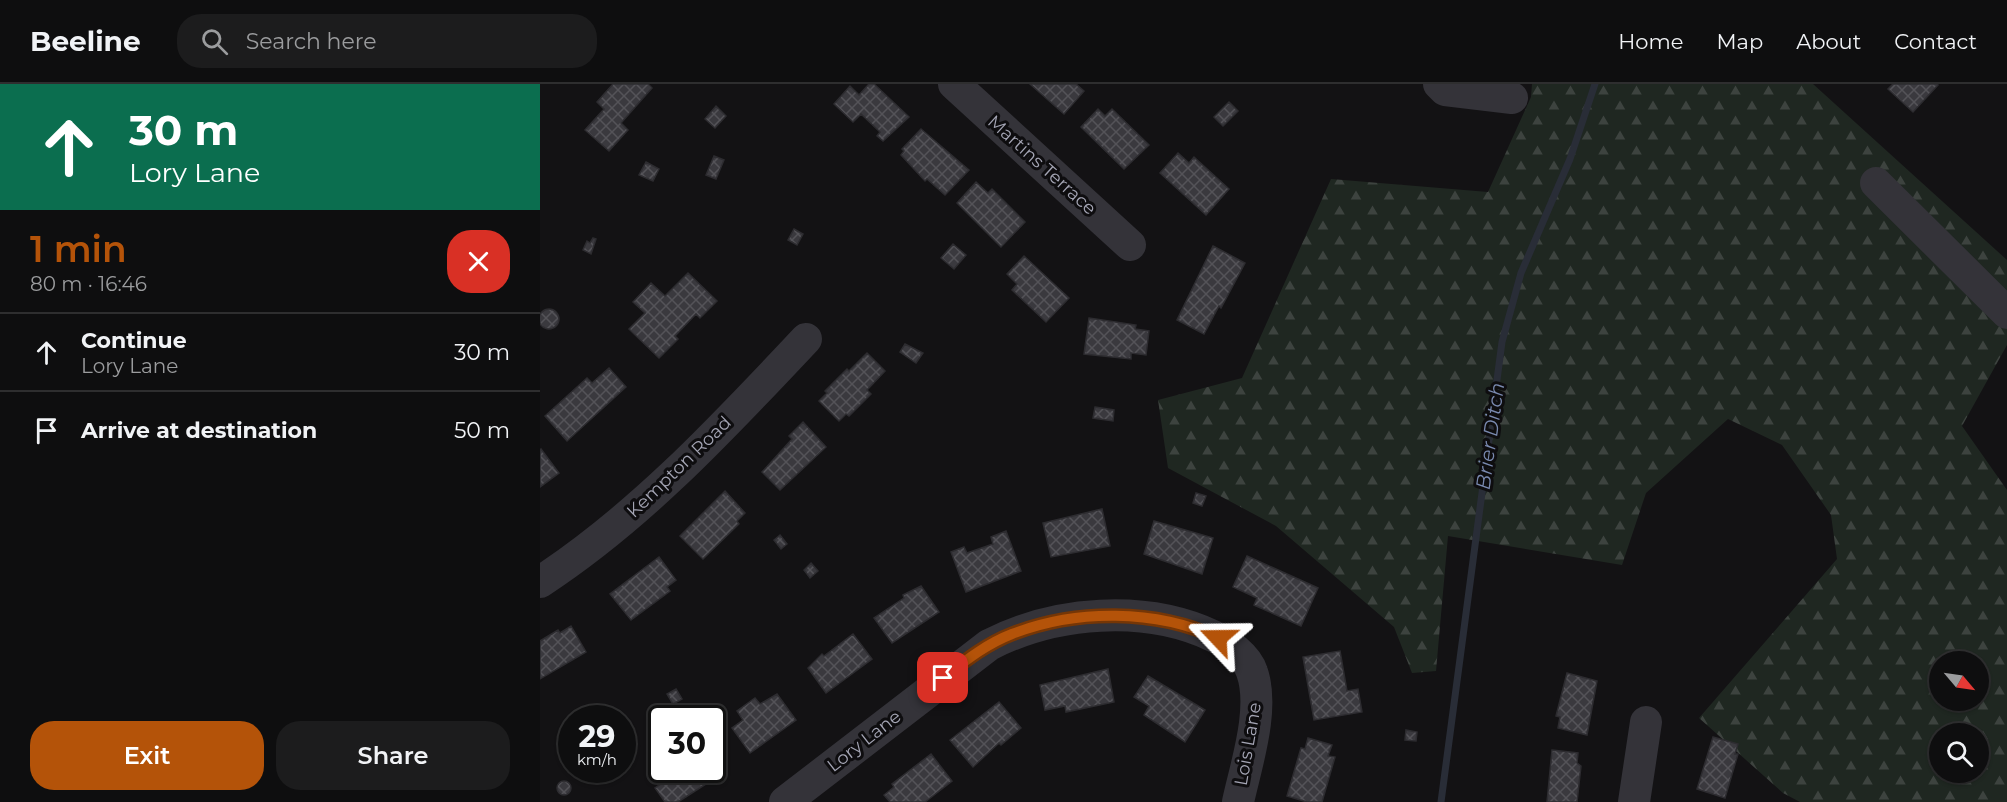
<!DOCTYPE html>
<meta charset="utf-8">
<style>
:root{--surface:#0e0e0f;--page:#1c1c1d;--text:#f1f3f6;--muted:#9b9c9e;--line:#2e2e2f;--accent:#b45309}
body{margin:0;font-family:Montserrat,sans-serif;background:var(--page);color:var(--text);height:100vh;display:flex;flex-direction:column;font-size:22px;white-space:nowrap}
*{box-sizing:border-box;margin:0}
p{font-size:20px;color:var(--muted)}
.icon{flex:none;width:33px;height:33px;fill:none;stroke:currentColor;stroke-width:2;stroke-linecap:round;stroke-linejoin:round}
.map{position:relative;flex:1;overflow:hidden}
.details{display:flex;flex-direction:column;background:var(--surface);width:540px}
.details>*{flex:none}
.banner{background:#0b6e4f;color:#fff;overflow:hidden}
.needle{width:39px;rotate:119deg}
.tools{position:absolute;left:1389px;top:567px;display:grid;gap:12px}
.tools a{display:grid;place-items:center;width:60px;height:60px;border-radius:50%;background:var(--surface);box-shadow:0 2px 4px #0004,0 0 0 2px var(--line);font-size:30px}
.speed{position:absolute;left:18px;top:621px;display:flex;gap:12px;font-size:30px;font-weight:700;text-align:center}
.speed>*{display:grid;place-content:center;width:78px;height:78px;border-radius:50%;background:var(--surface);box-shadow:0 2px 4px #0004,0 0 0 2px var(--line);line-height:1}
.speed small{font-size:15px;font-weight:400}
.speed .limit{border:3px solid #111;border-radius:9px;background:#fff;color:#111}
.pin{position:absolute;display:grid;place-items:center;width:51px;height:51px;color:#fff;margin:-26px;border-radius:12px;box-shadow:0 3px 9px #0006}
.me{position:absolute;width:66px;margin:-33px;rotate:293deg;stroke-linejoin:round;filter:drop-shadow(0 0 4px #0008)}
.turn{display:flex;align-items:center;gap:21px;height:126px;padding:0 30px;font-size:27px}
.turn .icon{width:78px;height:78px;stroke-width:2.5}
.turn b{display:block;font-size:42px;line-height:51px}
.round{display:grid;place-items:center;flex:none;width:63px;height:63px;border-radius:24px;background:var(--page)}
.summary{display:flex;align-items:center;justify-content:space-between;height:102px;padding:0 30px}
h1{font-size:36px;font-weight:600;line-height:45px;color:var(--accent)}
.cta{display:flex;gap:12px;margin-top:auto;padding:12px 30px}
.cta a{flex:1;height:69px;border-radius:24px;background:var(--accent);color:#fff;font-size:24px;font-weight:600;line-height:69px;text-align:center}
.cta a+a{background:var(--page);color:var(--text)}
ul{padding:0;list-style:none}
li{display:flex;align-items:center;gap:18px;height:78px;padding:0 30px;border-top:2px solid var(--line)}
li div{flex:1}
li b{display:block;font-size:22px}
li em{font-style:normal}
header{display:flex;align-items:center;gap:36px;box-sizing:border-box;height:84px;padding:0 30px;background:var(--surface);border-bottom:2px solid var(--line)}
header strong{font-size:28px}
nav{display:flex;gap:33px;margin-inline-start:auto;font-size:21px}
.search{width:420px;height:54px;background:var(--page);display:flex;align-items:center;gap:15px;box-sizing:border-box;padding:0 21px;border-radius:24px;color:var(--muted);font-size:22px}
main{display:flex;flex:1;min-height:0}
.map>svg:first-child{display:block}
.forest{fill:url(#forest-firs);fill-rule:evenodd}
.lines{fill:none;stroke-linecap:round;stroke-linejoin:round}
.stream{stroke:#292d37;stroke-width:7}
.building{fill:url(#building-cross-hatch);stroke:#2d2c30;stroke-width:1.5}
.minor{stroke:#343339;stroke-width:32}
.route-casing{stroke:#753606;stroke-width:15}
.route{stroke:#b45309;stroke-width:10}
.labels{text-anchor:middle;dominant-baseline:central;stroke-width:6;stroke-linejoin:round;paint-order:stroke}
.street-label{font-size:18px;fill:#a4a5b4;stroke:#0e0d0f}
.water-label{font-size:20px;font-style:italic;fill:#7a8ab0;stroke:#0e0d0f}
</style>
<header>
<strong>Beeline</strong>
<div class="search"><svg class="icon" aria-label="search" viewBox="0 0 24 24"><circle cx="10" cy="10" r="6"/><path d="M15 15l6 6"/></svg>Search here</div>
<nav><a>Home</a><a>Map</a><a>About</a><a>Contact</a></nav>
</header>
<main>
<section class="details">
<div class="banner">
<div class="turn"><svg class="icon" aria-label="ahead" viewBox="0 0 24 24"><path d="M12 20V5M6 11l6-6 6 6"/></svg><div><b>30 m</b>Lory Lane</div></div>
</div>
<div class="summary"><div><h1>1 min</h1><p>80 m · 16:46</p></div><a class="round" style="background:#d93025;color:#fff"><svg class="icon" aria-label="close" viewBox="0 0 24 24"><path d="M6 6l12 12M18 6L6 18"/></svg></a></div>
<ul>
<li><svg class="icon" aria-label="ahead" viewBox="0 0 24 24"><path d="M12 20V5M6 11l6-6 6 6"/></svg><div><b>Continue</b><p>Lory Lane</p></div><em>30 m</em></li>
<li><svg class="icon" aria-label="arrive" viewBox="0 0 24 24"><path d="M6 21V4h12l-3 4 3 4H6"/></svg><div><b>Arrive at destination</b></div><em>50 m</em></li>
</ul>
<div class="cta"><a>Exit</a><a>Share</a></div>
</section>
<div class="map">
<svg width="1467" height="718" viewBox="0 0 1467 718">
<defs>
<pattern id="forest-firs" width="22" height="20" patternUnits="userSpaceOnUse" patternTransform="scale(1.5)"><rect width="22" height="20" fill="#1f2721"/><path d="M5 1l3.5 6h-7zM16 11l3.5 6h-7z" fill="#3d433f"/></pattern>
<pattern id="building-cross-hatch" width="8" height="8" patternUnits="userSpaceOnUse" patternTransform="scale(1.5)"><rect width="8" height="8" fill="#3a393e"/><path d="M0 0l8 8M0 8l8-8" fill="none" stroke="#545358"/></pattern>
</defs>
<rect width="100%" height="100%" fill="#131214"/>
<path class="forest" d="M992 0H1273L1467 176V261L1422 342 1467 406V718H1260L1243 709 1159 634 1297 475 1291 431 1242 361 1188 335 1106 409 1082 481 908 452 896 587 872 589 854 543 736 442 628 384 618 316 702 294 791 95 948 108 991 13ZM1400 578H1438V616H1400ZM1400 650H1438V688H1400Z"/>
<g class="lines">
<path class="stream" d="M901 718 962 258 981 189 1030 75 1055 0"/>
</g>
<path class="building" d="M73 0H108L112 4 81 39 88 46 69 67 45 46 64 25 57 18Z
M329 0H334L369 33 343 57 337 52 340 48 321 30 313 38 294 20 310 2 319 11Z
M490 0H536L544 7 524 30Z
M1353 0H1397L1398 1 1373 28 1348 5Z
M689 18 698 27 683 42 674 33Z
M176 22 186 32 175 44 165 35Z
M558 25 565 32 572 25 609 61 584 85 541 43Z
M381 45 429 86 405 111 387 95 385 97 361 71 364 67 362 65Z
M638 69 649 79 654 73 689 105 666 131 620 89Z
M174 72 184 76 176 95 166 91Z
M106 78 119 85 113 97 99 91Z
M436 98 448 109 452 105 485 138 461 163 417 119Z
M254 145 263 150 257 161 248 156Z
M53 154 56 155 51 170 43 166 47 157 50 159Z
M413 160 426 171 414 185 401 174Z
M673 162 705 179 681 224 679 222 664 250 637 236Z
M484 172 529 214 506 238 472 206 477 200 467 190Z
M148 189 177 217 160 234 156 230 135 252 138 255 119 274 89 245 105 229 93 218 111 199 125 212Z
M-1 235a10 10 0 1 1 20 0a10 10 0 1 1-20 0Z
M549 234 596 241 595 245 609 247 606 271 591 269V275L544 270Z
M365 260 383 269 376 279 360 268Z
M327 269 345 287 327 306 331 310 309 332 306 330 299 337 279 317 287 309 285 307 307 285 309 287Z
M69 284 86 303 27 357 5 332 47 294 52 299Z
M555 323 574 326 573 337 553 334Z
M263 338 286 363 240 406 222 388 252 355 249 352Z
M1 365 19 389 0 403V366Z
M185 407 205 429 197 437 199 440 163 475 140 452Z
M656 409 666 412 662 422 653 419Z
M562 425 570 462 511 473 503 439Z
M614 437 673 454 662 490 604 470Z
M466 447 481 487 426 508 411 468 424 463 427 469 453 460 451 453Z
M240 451 247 460 241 465 234 456Z
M707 472 778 504 761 542 714 521 717 514 693 503Z
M119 473 136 496 127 503 130 507 91 536 70 510Z
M271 479 278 487 270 494 264 486Z
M381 502 399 528 352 559 334 534 364 514 363 511Z
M31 542 46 568 0 595V557L18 546 20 549Z
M313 550 332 575 286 609 268 584 282 570 284 572Z
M800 567 807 607 818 605 822 628 774 636 763 573Z
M568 585 574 618 526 628 525 622 505 626 500 601Z
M1027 589 1057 597 1047 651 1018 644 1020 633 1016 632Z
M608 592 665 626 645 658 604 631 609 622 594 613Z
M136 605 142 615 133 620 127 610Z
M237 610 256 636 210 669 192 644 203 636 197 627 215 614 220 620Z
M459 618 481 644 461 661 459 659 433 683 410 656Z
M866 646 877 648 876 657 865 656Z
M1173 653 1198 660 1195 670H1198L1185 714 1157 705Z
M768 654 792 661 788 672 795 673 782 718H767L747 712 761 664 765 665Z
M1012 666 1038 669 1037 679 1041 682 1037 718H1007Z
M391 670 412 697 385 718H350L344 711 354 703 352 700Z
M172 681 180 691 138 718H125L115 704 125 697 119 690 125 686H172Z
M17 704a7 7 0 1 1 14 0a7 7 0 1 1-14 0Z"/>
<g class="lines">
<path class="minor" d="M414 0 590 161
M899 0 905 6 972 14
M1336 99 1467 229
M0 498C101 432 184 342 266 255
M245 718 449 561C515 527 605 520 673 552 688 559 707 572 712 588 725 625 706 681 698 718
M1094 718 1106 638"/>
</g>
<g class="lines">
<g class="route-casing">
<path id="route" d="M403 594C425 577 446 560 472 550 536 525 616 525 678 554"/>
</g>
<use href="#route" class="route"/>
</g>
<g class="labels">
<g class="street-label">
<text transform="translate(502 81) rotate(42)">Martins Terrace</text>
<text transform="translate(139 383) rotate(-44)">Kempton Road</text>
<text transform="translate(324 657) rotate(-38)">Lory Lane</text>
<text transform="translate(708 660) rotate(-80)">Lois Lane</text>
</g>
<g class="water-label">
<text transform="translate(950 352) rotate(-82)">Brier Ditch</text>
</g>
</g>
</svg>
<div class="tools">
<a><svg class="needle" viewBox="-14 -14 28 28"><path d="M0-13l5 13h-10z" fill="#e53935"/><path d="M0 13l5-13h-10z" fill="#9b9c9e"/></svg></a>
<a><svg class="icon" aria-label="search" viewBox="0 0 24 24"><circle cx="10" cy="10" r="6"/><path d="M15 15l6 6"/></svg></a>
</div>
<div class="speed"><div>29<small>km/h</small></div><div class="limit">30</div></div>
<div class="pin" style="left:403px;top:594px;background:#d93025"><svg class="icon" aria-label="arrive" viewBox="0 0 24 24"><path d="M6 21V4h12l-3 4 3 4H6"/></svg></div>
<svg class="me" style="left:678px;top:554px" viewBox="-20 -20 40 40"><path d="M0-17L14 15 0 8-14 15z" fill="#b45309" stroke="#fff" stroke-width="4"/></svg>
</div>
</main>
